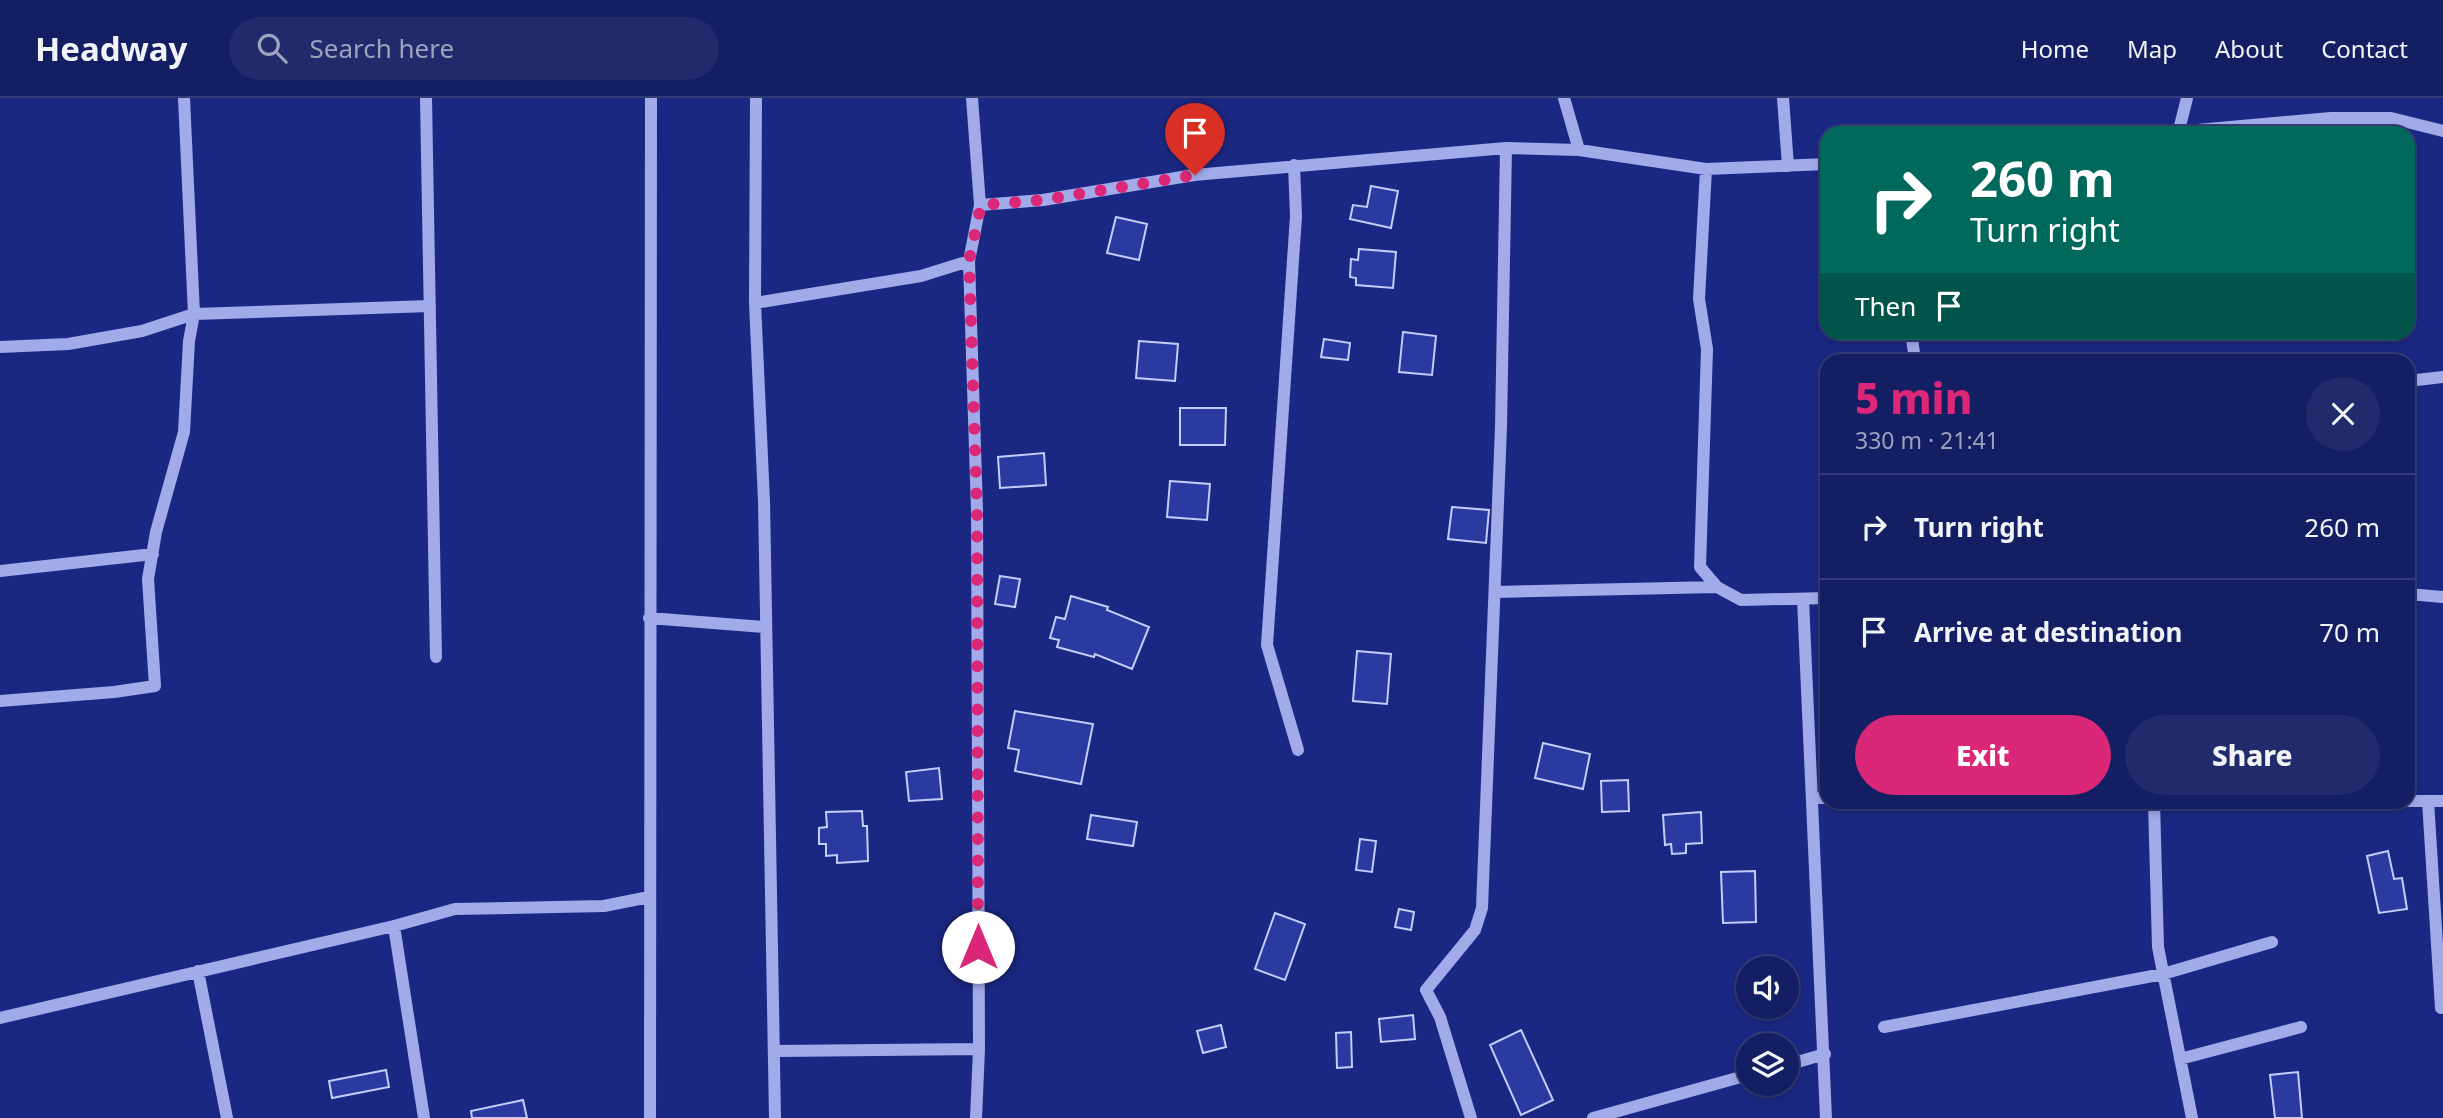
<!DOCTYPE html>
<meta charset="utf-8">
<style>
:root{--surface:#141e62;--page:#212b6b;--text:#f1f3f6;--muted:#9da2be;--line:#333c77;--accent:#db2777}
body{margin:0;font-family:"Noto Sans",sans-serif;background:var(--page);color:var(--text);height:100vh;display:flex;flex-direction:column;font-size:26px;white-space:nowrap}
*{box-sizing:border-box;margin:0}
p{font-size:23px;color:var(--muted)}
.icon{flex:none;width:38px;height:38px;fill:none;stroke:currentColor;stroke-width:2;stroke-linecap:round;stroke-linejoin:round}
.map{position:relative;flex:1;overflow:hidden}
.drawer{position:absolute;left:1820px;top:256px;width:595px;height:455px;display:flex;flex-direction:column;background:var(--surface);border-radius:21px;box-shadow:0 4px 10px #0003,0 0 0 2px var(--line)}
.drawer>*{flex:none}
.top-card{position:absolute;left:1820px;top:28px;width:595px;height:214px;border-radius:21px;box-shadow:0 4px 10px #0003,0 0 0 2px var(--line);background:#00695c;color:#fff;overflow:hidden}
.fabs{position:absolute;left:1736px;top:858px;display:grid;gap:14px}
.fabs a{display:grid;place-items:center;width:63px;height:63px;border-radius:50%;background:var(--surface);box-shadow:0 4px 10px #0003,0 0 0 2px var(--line);font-size:35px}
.pin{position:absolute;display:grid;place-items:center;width:60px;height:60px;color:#fff;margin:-72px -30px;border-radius:50% 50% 50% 0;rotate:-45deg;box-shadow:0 0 7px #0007}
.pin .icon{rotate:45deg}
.me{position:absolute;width:77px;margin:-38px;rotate:0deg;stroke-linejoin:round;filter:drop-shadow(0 0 5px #0008)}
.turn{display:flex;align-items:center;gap:24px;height:147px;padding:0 35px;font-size:32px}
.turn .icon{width:91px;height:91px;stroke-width:2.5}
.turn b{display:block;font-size:49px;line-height:60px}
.then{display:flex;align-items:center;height:66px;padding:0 35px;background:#0003;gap:14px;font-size:26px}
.round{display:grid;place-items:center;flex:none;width:74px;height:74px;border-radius:37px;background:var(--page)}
.headline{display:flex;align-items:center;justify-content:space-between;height:119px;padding:0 35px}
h1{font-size:42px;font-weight:800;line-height:52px;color:var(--accent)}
.action{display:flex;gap:14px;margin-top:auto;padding:14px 35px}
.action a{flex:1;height:80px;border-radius:42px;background:var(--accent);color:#fff;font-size:28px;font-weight:800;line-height:80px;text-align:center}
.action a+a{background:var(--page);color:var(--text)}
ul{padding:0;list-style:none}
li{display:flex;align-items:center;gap:21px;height:105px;padding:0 35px;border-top:2px solid var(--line)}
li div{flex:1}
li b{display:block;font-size:26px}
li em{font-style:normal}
header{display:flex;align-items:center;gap:42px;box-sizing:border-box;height:98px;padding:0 35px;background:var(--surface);border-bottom:2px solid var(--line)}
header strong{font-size:33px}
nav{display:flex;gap:38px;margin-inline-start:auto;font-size:24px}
.search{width:490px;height:63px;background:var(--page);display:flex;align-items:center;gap:18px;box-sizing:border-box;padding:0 24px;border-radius:38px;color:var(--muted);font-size:26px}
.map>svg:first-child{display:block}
.building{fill:#2a3aa1;stroke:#c5ccf8;stroke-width:2}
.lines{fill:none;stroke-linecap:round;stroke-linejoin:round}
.minor{stroke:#a1abea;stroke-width:12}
.route{stroke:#db2777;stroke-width:12;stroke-dasharray:0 21.6}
</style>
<header>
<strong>Headway</strong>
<div class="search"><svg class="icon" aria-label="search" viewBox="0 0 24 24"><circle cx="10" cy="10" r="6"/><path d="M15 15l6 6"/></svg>Search here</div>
<nav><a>Home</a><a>Map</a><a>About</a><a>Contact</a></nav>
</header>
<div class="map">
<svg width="2443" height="1020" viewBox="0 0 2443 1020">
<rect width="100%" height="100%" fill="#1b2883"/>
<path class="building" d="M1371 88 1398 93 1391 130 1350 121 1353 107 1367 109Z
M1116 119 1147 126 1139 162 1107 155Z
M1359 151 1396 154 1393 190 1356 187V180L1350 179 1351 161 1358 162Z
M1403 234 1436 238 1432 277 1399 274Z
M1324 241 1350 245 1348 262 1321 259Z
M1139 243 1178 246 1175 283 1136 280Z
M1180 310H1226L1225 347H1180Z
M1044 355 1046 387 1000 390 998 359Z
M1170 383 1210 386 1207 422 1167 419Z
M1452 409 1489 412 1486 445 1448 441Z
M1000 478 1020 481 1015 509 995 506Z
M1071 498 1108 509 1107 512 1149 529 1132 571 1095 556 1094 559 1057 549 1059 542 1050 540 1056 519 1065 521Z
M1357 553 1391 556 1387 606 1353 603Z
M1015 613 1093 626 1081 686 1015 673 1019 652 1008 650Z
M1543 645 1590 656 1583 691 1535 680Z
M939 670 942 701 909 703 906 674Z
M1628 682 1629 713 1602 714 1601 683Z
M862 713 863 728H867L868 763 837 765V757L826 758V746H819V730L827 729 826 714Z
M1701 714 1702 745 1686 746V755L1672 756 1671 746 1665 747 1663 717Z
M1091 717 1137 724 1133 748 1087 741Z
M1360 741 1376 743 1372 774 1356 772Z
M2388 753 2394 781 2402 780 2407 811 2379 815 2367 758Z
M1755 773 1756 824 1723 825 1721 774Z
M1399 811 1414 814 1411 832 1395 829Z
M1275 815 1305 826 1285 882 1255 871Z
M1413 917 1415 941 1381 944 1379 921Z
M1221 927 1226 949 1203 955 1197 933Z
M1521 932 1553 1002 1521 1017 1490 947Z
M1351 934 1352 969 1337 970 1336 935Z
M386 972 389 989 332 1000 329 983Z
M2298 974 2302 1020H2275L2270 977Z
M523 1002 527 1020H472L471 1013Z"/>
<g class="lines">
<path class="minor" d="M426 0 436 559
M756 0 755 205 764 403 775 1020
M972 0 980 107 969 163 977 413 979 951 976 1020
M1564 0 1579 52
M1783 0 1788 68
M2179 32 2187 0
M2164 35 2331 20H2391L2443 33
M1294 67 1296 118 1267 547 1298 652
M1706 71 1699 201 1707 251 1700 469 1717 489 1741 502 1827 500
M980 107 1043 102 1194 77 1506 50 1579 52 1706 71 1827 66
M755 205 921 178 969 163
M1911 234 1915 262
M0 249 68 246 142 233 194 216 430 208
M2408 283 2443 279
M0 473 153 456
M1495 494 1717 489
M2408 496 2443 499
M1803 501 1826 1020
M649 520 764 529
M0 603 114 594 155 588 148 481 156 434 184 334 189 243 194 216 184 0
M1813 700H1827
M2408 703H2443
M2428 703 2441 910
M2154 704 2158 849 2192 1020
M394 828 424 1020
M198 873 227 1020
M0 920 394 828 455 811 604 808 649 799
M1884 929 2163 876 2272 844
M776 953 979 951
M2180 961 2301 929
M1787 967 1825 956
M650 1020 651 0
M1471 1020 1440 919 1426 892 1475 832 1482 810 1501 329 1506 50
M1593 1020 1748 977"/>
</g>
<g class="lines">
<path class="route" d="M978 849 977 412 969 163 981 107 1043 102 1195 77"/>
</g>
</svg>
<div class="fabs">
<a><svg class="icon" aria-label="sound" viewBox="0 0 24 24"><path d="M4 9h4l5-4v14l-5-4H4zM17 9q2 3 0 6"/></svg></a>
<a><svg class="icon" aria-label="layers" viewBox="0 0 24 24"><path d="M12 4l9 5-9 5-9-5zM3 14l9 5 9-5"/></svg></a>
</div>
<div class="pin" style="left:1195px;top:77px;background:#d93025"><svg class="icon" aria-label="arrive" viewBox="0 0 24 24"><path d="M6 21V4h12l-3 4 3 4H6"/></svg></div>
<svg class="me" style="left:978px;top:849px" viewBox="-20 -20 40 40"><circle r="19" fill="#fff"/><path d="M0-13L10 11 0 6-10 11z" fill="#db2777"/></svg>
<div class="top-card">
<div class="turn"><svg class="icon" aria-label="right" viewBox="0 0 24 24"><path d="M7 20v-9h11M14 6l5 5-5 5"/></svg><div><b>260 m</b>Turn right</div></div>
<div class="then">Then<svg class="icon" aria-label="arrive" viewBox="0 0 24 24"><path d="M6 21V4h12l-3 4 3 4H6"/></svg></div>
</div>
<section class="drawer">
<div class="headline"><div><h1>5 min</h1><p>330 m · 21:41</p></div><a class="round"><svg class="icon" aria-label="close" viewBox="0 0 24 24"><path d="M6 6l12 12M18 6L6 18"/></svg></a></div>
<ul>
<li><svg class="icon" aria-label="right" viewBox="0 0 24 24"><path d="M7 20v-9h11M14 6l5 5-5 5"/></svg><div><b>Turn right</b></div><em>260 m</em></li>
<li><svg class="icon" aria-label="arrive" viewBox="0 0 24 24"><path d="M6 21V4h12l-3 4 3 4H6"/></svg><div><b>Arrive at destination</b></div><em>70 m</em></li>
</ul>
<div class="action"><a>Exit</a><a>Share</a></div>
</section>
</div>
